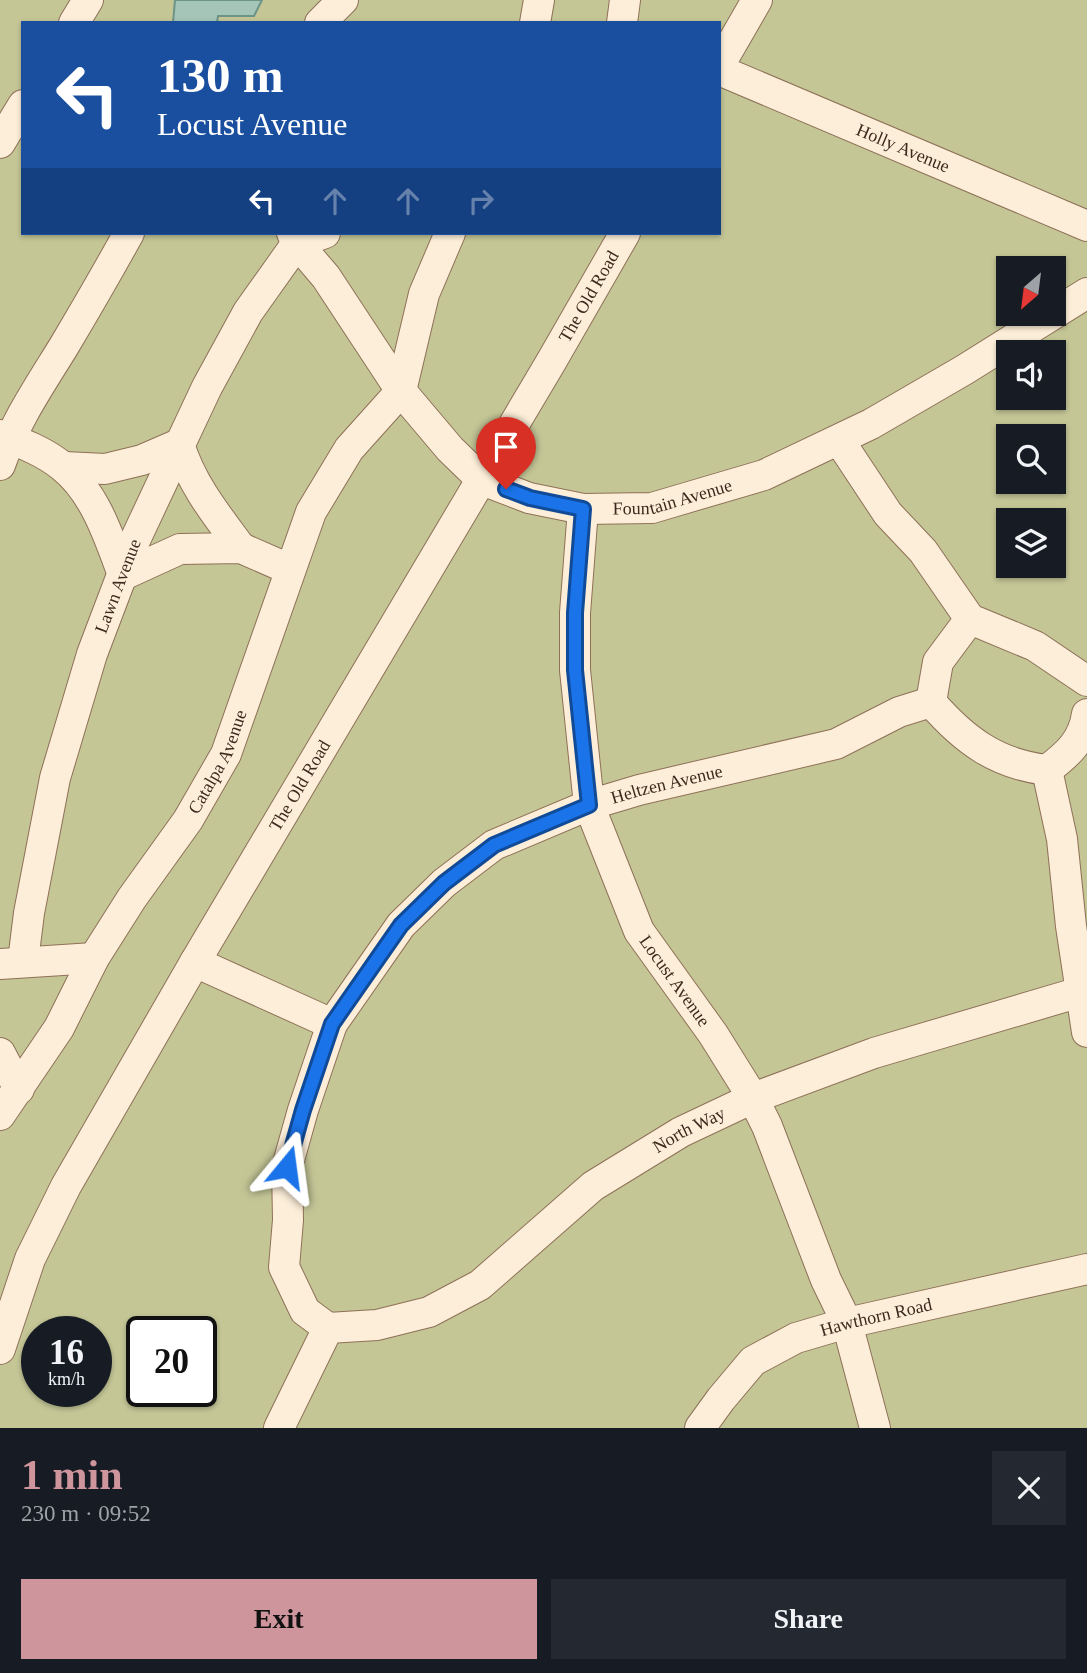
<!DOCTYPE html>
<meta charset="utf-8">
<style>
:root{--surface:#171b24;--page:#242831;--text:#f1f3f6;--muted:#9ea1a6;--accent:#ce959c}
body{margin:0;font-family:"Times New Roman",serif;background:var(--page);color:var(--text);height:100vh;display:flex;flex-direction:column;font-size:26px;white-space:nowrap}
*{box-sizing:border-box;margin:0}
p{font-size:23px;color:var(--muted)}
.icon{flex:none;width:38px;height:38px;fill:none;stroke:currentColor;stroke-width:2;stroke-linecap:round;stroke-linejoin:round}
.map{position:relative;height:1428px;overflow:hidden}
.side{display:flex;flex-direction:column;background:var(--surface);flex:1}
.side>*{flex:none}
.guide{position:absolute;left:21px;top:21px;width:700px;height:214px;border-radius:0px;box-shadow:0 2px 5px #0004;background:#1a4fa0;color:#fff;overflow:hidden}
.needle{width:46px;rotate:208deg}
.buttons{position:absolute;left:996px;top:256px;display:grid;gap:14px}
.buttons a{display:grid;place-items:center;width:70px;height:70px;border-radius:0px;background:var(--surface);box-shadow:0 2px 5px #0004;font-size:35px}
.speed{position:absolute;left:21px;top:1316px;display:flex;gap:14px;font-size:35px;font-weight:700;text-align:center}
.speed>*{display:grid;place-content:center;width:91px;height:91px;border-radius:50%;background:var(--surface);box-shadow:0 2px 5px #0004;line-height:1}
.speed small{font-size:18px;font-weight:400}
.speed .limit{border:4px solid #111;border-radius:10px;background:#fff;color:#111}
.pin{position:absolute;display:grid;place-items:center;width:60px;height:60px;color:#fff;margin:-72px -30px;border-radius:50% 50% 50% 0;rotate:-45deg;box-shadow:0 0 7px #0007}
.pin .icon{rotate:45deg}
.me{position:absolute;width:77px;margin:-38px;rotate:16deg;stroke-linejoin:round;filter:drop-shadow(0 0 5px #0008)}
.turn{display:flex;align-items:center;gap:24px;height:147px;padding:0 21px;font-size:32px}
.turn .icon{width:91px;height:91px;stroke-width:2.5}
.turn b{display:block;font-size:49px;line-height:60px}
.lanes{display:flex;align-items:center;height:66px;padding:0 21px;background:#0003;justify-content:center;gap:35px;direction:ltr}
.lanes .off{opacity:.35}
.round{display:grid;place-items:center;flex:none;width:74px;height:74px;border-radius:0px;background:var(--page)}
.headline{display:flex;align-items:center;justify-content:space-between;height:119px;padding:0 21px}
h1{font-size:42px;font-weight:800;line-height:52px;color:var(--accent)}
.button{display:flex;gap:14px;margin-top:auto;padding:14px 21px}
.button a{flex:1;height:80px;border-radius:0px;background:var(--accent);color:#111;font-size:28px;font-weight:800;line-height:80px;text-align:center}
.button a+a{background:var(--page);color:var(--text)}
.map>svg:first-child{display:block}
.cemetery{fill:#c4c696;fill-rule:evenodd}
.water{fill:#a6c5b9;stroke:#6c9487;stroke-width:2}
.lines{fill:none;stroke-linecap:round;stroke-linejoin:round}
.minor-casing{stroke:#8f7058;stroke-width:32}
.minor{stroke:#fceed8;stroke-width:30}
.route-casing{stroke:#114b97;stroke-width:18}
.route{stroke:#1a73e8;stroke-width:12}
.labels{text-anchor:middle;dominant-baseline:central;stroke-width:6;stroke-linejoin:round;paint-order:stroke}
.street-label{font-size:18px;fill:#3d2a1e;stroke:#f9ebd4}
</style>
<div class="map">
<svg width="1087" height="1428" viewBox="0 0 1087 1428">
<rect width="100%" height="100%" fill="#f2e0c4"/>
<path class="cemetery" d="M0 0H1087V1428H0ZM23 23H719V233H23ZM1008 268H1054V313H1008ZM1008 352H1054V397H1008ZM1008 436H1054V481H1008ZM1008 520H1054V565H1008ZM37 1332H96V1391H37ZM142 1332H201V1391H142Z"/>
<path class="water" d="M175 0H262L254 16H218L217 23H173Z"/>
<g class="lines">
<g class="minor-casing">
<g id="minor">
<path d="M74 23 88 0"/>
<path d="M320 23 343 0"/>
<path d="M535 23 539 0"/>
<path d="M622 23 625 0"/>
<path d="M719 66 757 0"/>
<path id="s1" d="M719 70 1087 226"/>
<path d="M0 143 23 105"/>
<path id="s2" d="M292 233 297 243 326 277 401 391 450 449 482 480 529 498 583 509 652 508 764 475 871 424 964 370 1087 293"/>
<path d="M297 243 325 233"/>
<path d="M0 435C22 443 45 452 63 467 95 493 109 537 123 575L180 549 241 548 289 569"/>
<path d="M839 440 888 514 923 551 970 619 1035 646 1087 681"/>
<path d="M0 465C15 421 40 385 64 346 86 309 108 271 129 233"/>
<path d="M64 467 105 469 142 460 179 444C192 485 215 513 241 548"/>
<path id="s3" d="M583 509 575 613V670L589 805 639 931 713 1034 753 1098 767 1126 826 1280 847 1323 875 1428"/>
<path d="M970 619 938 662 931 702C964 740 996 764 1047 770 1068 754 1083 741 1087 714"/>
<path d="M1047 770 1062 839 1071 926 1087 1032"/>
<path id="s4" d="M23 961 29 913 55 778 92 654 136 538 207 387 248 312 297 243"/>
<path d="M195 962 332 1024"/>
<path d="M0 964 94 958"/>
<path d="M0 1053 19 1089"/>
<path id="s5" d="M0 1115 59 1028 94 958 132 898 188 820 226 754 311 512 349 449 401 391 424 294 450 233"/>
<path id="s6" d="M328 1328 377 1325 429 1312 480 1285 593 1186 681 1132 753 1098 874 1053 1087 990"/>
<path id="s7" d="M0 1349 30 1259 66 1186 195 962 551 362 625 233"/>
<path id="s8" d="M279 1428 328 1328 305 1311 284 1267 288 1220 287 1167 303 1110 332 1024 401 925 444 883 494 845 589 805 639 790 836 744 899 712 931 702"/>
<path id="s9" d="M700 1428 721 1399 753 1361 796 1338 847 1323 1087 1269"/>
</g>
</g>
<use href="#minor" class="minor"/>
</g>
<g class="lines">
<g class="route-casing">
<path id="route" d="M287 1167 303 1110 332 1024 401 925 444 883 494 845 589 805 575 670V613L583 509 530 498 506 489"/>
</g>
<use href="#route" class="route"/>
</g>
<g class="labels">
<g class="street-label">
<text stroke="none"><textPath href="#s1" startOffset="200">Holly Avenue</textPath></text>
<text stroke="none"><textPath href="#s7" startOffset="1208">The Old Road</textPath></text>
<text stroke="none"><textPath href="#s2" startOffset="509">Fountain Avenue</textPath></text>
<text stroke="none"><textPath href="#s4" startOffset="388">Lawn Avenue</textPath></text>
<text stroke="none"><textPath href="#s5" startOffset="416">Catalpa Avenue</textPath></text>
<text stroke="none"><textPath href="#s7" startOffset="640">The Old Road</textPath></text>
<text stroke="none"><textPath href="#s8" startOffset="866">Heltzen Avenue</textPath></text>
<text stroke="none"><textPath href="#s3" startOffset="494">Locust Avenue</textPath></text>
<text stroke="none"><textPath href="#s6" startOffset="422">North Way</textPath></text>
<text stroke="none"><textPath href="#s9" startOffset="217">Hawthorn Road</textPath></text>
</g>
</g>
</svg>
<div class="buttons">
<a><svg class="needle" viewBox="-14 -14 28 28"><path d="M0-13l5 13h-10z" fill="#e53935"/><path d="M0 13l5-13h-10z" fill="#9ea1a6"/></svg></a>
<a><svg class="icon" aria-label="sound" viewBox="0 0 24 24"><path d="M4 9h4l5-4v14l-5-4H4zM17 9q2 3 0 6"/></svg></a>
<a><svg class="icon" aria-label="search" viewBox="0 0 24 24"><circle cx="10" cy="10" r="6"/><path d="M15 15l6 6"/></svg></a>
<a><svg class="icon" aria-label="layers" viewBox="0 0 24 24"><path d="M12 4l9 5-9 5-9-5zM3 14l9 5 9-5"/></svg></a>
</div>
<div class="speed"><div>16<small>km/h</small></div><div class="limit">20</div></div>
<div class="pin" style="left:506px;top:489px;background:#d93025"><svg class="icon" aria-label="arrive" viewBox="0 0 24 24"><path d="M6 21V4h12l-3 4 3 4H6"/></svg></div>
<svg class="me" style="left:287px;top:1167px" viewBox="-20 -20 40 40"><path d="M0-17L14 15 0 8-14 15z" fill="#1a73e8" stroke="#fff" stroke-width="4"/></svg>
<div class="guide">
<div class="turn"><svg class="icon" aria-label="left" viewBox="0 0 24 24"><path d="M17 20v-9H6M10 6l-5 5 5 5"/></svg><div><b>130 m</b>Locust Avenue</div></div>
<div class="lanes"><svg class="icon" aria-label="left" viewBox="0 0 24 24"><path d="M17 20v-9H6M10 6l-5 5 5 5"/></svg><svg class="icon off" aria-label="ahead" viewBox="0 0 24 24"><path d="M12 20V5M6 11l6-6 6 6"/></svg><svg class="icon off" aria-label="ahead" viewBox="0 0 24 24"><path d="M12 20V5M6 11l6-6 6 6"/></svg><svg class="icon off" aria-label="right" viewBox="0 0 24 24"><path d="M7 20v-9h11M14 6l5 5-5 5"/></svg></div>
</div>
</div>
<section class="side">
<div class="headline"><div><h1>1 min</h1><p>230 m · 09:52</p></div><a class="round"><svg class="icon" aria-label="close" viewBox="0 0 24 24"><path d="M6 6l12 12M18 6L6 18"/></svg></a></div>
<div class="button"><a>Exit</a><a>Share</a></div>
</section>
